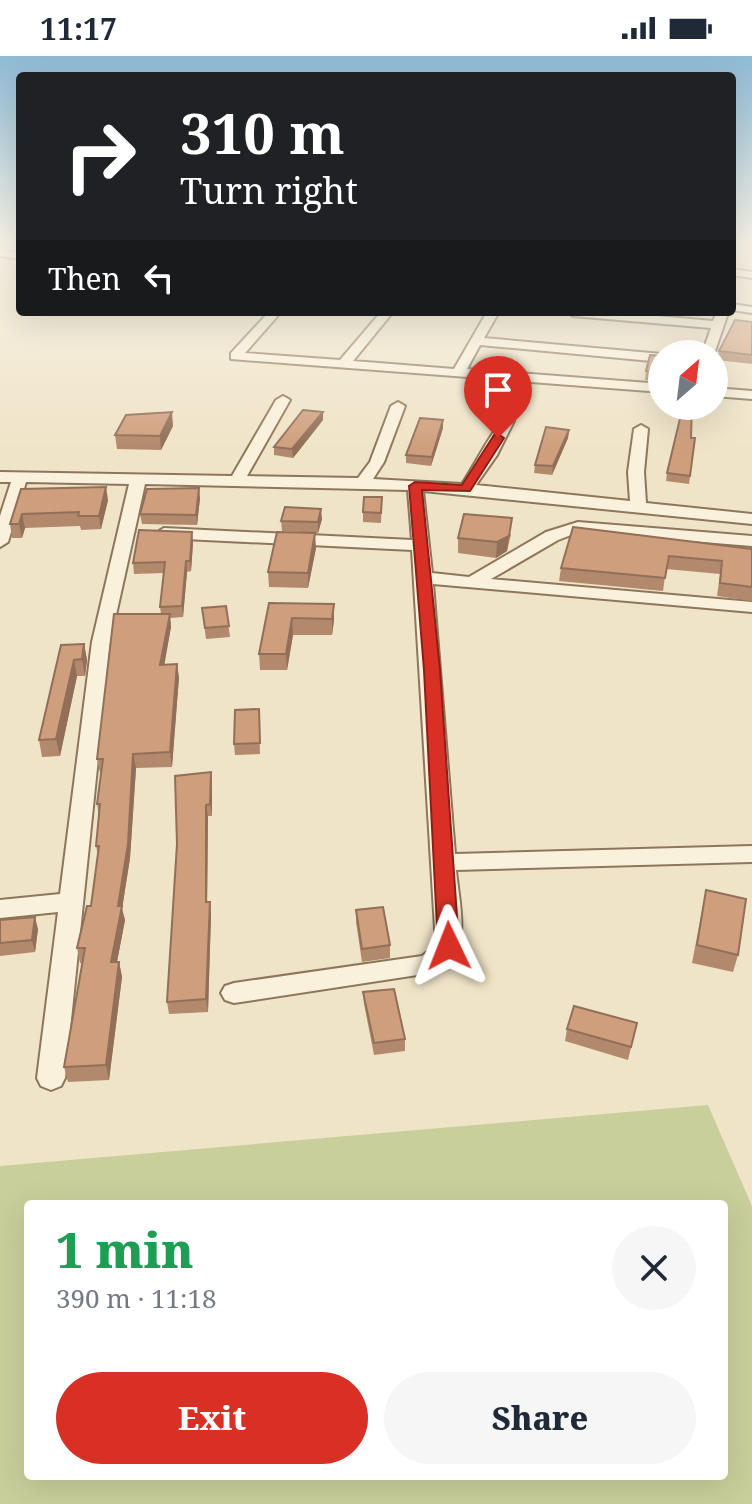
<!DOCTYPE html>
<meta charset="utf-8">
<style>
:root{--surface:#fff;--page:#f6f6f7;--text:#1f2937;--muted:#747a83;--accent:#d93025}
body{margin:0;font-family:"Noto Serif",serif;background:var(--page);color:var(--text);height:100vh;display:flex;flex-direction:column;font-size:30px;white-space:nowrap}
*{box-sizing:border-box;margin:0}
p{font-size:26px;color:var(--muted)}
.icon{flex:none;width:44px;height:44px;fill:none;stroke:currentColor;stroke-width:2;stroke-linecap:round;stroke-linejoin:round}
.map{position:relative;flex:1;overflow:hidden}
.side{position:absolute;left:24px;top:1144px;width:704px;height:280px;display:flex;flex-direction:column;background:var(--surface);border-radius:8px;box-shadow:0 8px 32px #0002}
.side>*{flex:none}
.hud{position:absolute;left:16px;top:16px;width:720px;height:244px;border-radius:8px;box-shadow:0 8px 32px #0002;background:#202124;color:#fff;overflow:hidden}
.needle{width:52px;rotate:28deg}
.tools{position:absolute;left:648px;top:284px;display:grid;gap:16px}
.tools a{display:grid;place-items:center;width:80px;height:80px;border-radius:50%;background:var(--surface);box-shadow:0 8px 32px #0002;font-size:40px}
.pin{position:absolute;display:grid;place-items:center;width:68px;height:68px;color:#fff;margin:-82px -34px;border-radius:50% 50% 50% 0;rotate:-45deg;box-shadow:0 0 8px #0007}
.pin .icon{rotate:45deg}
.me{position:absolute;width:88px;margin:-44px;rotate:358deg;stroke-linejoin:round;filter:drop-shadow(0 0 6px #0008)}
.turn{display:flex;align-items:center;gap:28px;height:168px;padding:0 32px;font-size:36px}
.turn .icon{width:104px;height:104px;stroke-width:2.5}
.turn b{display:block;font-size:56px;line-height:68px}
.then{display:flex;align-items:center;height:76px;padding:0 32px;background:#0003;gap:16px;font-size:30px}
.round{display:grid;place-items:center;flex:none;width:84px;height:84px;border-radius:42px;background:var(--page)}
.headline{display:flex;align-items:center;justify-content:space-between;height:136px;padding:0 32px}
h1{font-size:48px;font-weight:800;line-height:60px;color:#1e9e55}
.primary-button{display:flex;gap:16px;margin-top:auto;padding:16px 32px}
.primary-button a{flex:1;height:92px;border-radius:48px;background:var(--accent);color:#fff;font-size:32px;font-weight:800;line-height:92px;text-align:center}
.primary-button a+a{background:var(--page);color:var(--text)}
.status{display:flex;justify-content:space-between;align-items:center;height:56px;padding:0 40px;background:var(--surface);direction:ltr}
.status svg{height:22px;fill:currentColor}
.map>svg:first-child{display:block}
.green{fill:#c9cf9b;fill-rule:evenodd}
.lines{fill:none;stroke-linecap:round;stroke-linejoin:round}
.minor-casing{stroke:#8d765c;stroke-width:4}
.minor{fill:#faf1dc;fill-rule:evenodd}
.wall{fill:#b2896c}
.shaded-wall{fill:#916f58}
.building{fill:#cf9f7d;stroke:#916f58;stroke-width:2}
.route{fill:#d93025;stroke:#8d1f18;stroke-width:2}
</style>
<div class="status"><b>11:17</b><svg viewBox="0 0 49 12"><path d="M0 12V9h3v3zM5 12V6h3v6zM10 12V3h3v9zM15 12V0h3v12zM26 1h20v11H26zM47 4h2v5h-2z"/></svg></div>
<div class="map">
<svg width="752" height="1448" viewBox="0 0 752 1448">
<rect width="100%" height="100%" fill="#f0e4c8"/>
<path class="green" d="M708 1049 752 1150V1448H0V1110ZM28 1148H724V1420H28Z"/>
<g class="lines">
<g class="minor-casing">
<path id="minor" d="M0 194 20 197V203L0 200Z
M732 213 752 216V222L732 219Z
M732 248 752 251V257L732 254Z
M269 256H281L245 297 340 304 381 256H393L353 305 454 313 487 256H499L484 282 662 298V306L480 289 467 313 662 328V336L231 303V297Z
M567 256H612L713 265 717 256 728 257 714 298H702L711 272 573 260Z
M714 332 752 335V343L714 340Z
M283 340 290 344 247 420 358 422 370 406 391 350 398 346 405 350 384 406 373 423 462 428C472 414 496 366 507 361L514 365 497 399 476 429 630 445 628 416 634 373 641 369 648 373 644 416 646 447 752 458V468L423 435 432 517 469 521 546 476 578 466 752 480V490L579 476 558 484 491 523 752 546V556L433 528 455 798 752 790V806L456 814C459 850 474 895 437 916L234 947 225 944 221 937 225 930 234 927 422 900 436 889 412 494 164 482 156 477 164 472 412 484 408 434 145 428 110 586 65 1022 61 1030 51 1034 41 1030 37 1022 58 856 0 862V844L60 838 92 586 129 428 26 426 8 486 0 491V460L11 426H0V416L232 420 276 344Z"/>
</g>
<use href="#minor" class="minor"/>
</g>
<path class="wall" d="M752 266V308L717 304 719 295Z
M662 300V326L645 324 646 315Z
M323 364 293 402 274 399V391Z
M443 364V372L431 410 406 407V399Z
M173 370 161 394 117 393 115 379Z
M569 374 568 382 552 419 534 417 535 409Z
M691 382H695L689 428 666 425 667 417Z
M21 433 108 444 101 473 81 474 80 470 25 472 22 482H12L10 468Z
M382 441 381 467 363 466V456Z
M200 442 197 469 142 468 140 458Z
M322 463 318 477 282 475 281 465Z
M573 471 752 493V545L717 540 720 518 666 513 663 535 559 525 561 512Z
M511 478 507 495 496 502 458 497V482Z
M193 487 191 515 187 516 183 561 170 562 171 571 164 608 179 621 172 711 136 712 130 802 122 853 125 864 117 906H119L122 921 109 1024 68 1026 64 1011 82 907H80L77 892 91 850 98 799 96 790 99 760 97 748 101 717H100L97 703 161 558 160 551 164 517 134 518 133 507Z
M316 492 308 532 269 531 268 516Z
M269 547 334 564 332 579H293L287 614H260L259 598Z
M226 550 230 581 206 583 202 552Z
M84 588 87 604 85 620H77L60 700 42 701 39 684 61 589Z
M259 653 260 698 235 699 234 688Z
M211 716 212 760H208L207 846 211 858 208 956 169 958 167 946Z
M706 834 738 899 733 916 692 907Z
M356 854 390 889V902L362 906 356 866Z
M0 864 38 873 35 896 0 900Z
M363 936 405 983V995L374 999 364 948Z
M637 967 628 1004 565 985 567 973Z"/>
<path class="shaded-wall" d="M172 356 173 370 161 394 160 380Z
M323 356V364L293 402 292 393Z
M443 364V372L431 410 432 401Z
M569 374 568 382 552 419 553 410Z
M106 431 108 444 101 473 99 460Z
M199 432 200 442 197 469 196 459Z
M321 453 322 463 318 477V466Z
M22 458 25 472 22 482 19 468Z
M512 462 507 495 496 502 497 486Z
M192 476 193 487 191 515 190 505Z
M315 477 316 492 308 532V517Z
M186 505 187 516 183 561 182 550Z
M334 548V564L332 579V563Z
M170 558 171 571 162 622 160 609Z
M292 562 293 579 287 614 286 598Z
M84 588 87 604 85 620 82 603Z
M74 604 77 620 60 700 56 683Z
M177 608 179 621 172 711 170 696Z
M133 698 136 712 130 802 122 853 125 864 114 921 111 906Z
M211 716 212 728V760L210 748Z
M206 749 208 760 207 858 206 846Z
M210 846 211 858 208 956 206 943Z
M35 861 38 873 35 896 32 884Z
M119 906 122 921 109 1024 106 1009Z"/>
<path class="building" d="M735 264 752 266V299L719 295Z
M650 299 662 300V317L646 315Z
M683 350H692L691 382H695L690 420 667 417Z
M303 354 323 356 292 393 274 391Z
M172 356 160 380 115 379 126 359Z
M420 362 443 364 432 401 406 399Z
M546 371 569 374 553 410 535 409Z
M106 431 99 460H78L79 456 22 458 19 468H10L21 433Z
M199 432 196 459 140 458 147 433Z
M364 441H382L381 457 363 456Z
M285 451 321 453 318 466 281 465Z
M464 458 512 462 509 480 497 486 458 482Z
M573 471 752 493V531L720 527 722 505 669 500 665 522 561 512Z
M139 474 192 476 190 505H186L182 550 160 551 165 506 133 507Z
M277 476 315 477 308 517 268 516Z
M269 547 334 548 332 563 292 562 286 598H259Z
M226 550 229 570 205 572 202 552Z
M114 558H170L160 609 177 608 170 696 133 698 128 788 118 850H122L111 906H119L106 1009 64 1011 85 892H77L87 850H91L99 790H96L100 748H97L103 703H97Z
M84 588 82 603 74 604 56 683 39 684 61 589Z
M259 653 260 687 234 688 235 654Z
M211 716 210 748 206 749V846H210L206 943 167 946 177 788 175 720Z
M706 834 746 843 738 899 697 889Z
M383 851 390 889 362 893 356 854Z
M35 861 32 884 0 887V864Z
M394 933 405 983 374 987 363 936Z
M574 950 637 967 631 991 567 973Z"/>
<linearGradient id="sky" x2="0" y2="1"><stop stop-color="#8fbad6"/><stop offset="0.48" stop-color="#f8f3e6"/><stop offset="1" stop-color="#f8f3e6" stop-opacity="0"/></linearGradient>
<rect width="752" height="392" fill="url(#sky)"/>
<path class="route" d="M498 378 504 382 470 435 422 434 440 614 459 890 449 898 438 890 424 614 409 430 415 426 462 429 494 379Z"/>
</svg>
<div class="tools">
<a><svg class="needle" viewBox="-14 -14 28 28"><path d="M0-13l5 13h-10z" fill="#e53935"/><path d="M0 13l5-13h-10z" fill="#747a83"/></svg></a>
</div>
<div class="pin" style="left:498px;top:382px;background:#d93025"><svg class="icon" aria-label="arrive" viewBox="0 0 24 24"><path d="M6 21V4h12l-3 4 3 4H6"/></svg></div>
<svg class="me" style="left:449px;top:890px" viewBox="-20 -20 40 40"><path d="M0-17L14 15 0 8-14 15z" fill="#d93025" stroke="#fff" stroke-width="4"/></svg>
<div class="hud">
<div class="turn"><svg class="icon" aria-label="right" viewBox="0 0 24 24"><path d="M7 20v-9h11M14 6l5 5-5 5"/></svg><div><b>310 m</b>Turn right</div></div>
<div class="then">Then<svg class="icon" aria-label="left" viewBox="0 0 24 24"><path d="M17 20v-9H6M10 6l-5 5 5 5"/></svg></div>
</div>
<section class="side">
<div class="headline"><div><h1>1 min</h1><p>390 m · 11:18</p></div><a class="round"><svg class="icon" aria-label="close" viewBox="0 0 24 24"><path d="M6 6l12 12M18 6L6 18"/></svg></a></div>
<div class="primary-button"><a>Exit</a><a>Share</a></div>
</section>
</div>
